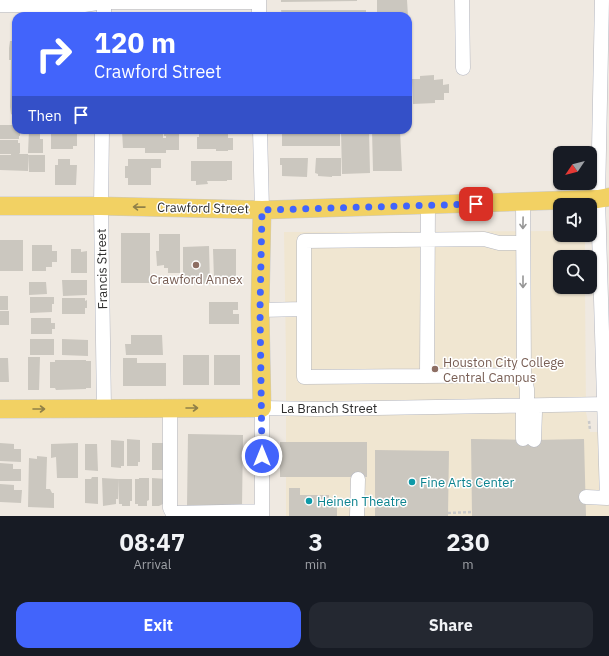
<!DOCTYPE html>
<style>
:root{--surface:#171b24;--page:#242831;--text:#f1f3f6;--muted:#9ea1a6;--accent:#4264fb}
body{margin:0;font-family:"IBM Plex Sans",sans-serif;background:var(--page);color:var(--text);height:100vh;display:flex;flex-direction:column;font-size:15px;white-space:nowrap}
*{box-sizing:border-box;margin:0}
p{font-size:13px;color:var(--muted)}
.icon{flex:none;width:22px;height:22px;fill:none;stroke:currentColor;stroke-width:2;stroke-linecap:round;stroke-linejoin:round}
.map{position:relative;height:516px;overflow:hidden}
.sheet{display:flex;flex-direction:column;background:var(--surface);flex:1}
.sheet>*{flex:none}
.guide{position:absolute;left:12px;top:12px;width:400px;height:122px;border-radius:12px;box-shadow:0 1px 3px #0004;background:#4264fb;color:#fff;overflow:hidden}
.needle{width:26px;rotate:235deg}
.controls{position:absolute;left:553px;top:146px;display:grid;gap:8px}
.controls a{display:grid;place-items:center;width:44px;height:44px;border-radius:8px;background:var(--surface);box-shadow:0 1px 3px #0004;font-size:20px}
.pin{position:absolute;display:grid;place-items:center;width:34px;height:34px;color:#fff;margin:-17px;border-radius:8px;box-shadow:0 2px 6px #0006}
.me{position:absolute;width:44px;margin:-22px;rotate:0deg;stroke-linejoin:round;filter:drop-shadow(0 0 3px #0008)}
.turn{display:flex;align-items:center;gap:14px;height:84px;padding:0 16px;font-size:18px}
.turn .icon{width:52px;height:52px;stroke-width:2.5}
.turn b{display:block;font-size:28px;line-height:34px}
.then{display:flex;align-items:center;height:38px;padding:0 16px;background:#0003;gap:8px;font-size:15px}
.eta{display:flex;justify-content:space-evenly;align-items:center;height:68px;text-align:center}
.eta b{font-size:24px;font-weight:800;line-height:28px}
.cta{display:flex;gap:8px;margin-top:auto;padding:8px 16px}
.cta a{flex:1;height:46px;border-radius:12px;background:var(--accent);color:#fff;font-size:16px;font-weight:800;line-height:46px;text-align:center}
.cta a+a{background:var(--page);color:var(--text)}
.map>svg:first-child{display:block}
.education{fill:#f0e6d1}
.building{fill:#cbc7bf}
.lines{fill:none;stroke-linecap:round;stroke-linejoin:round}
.minor-casing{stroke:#b4b7c1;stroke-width:15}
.major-casing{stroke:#c9c9c9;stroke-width:19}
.path{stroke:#c9c9c9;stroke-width:2.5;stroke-dasharray:3 2;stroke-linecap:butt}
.minor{stroke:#fff;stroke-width:14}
.major{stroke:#f2d163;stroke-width:18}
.oneway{stroke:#908048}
.oneway2{stroke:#969696}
.route{stroke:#4264fb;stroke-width:7;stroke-dasharray:0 12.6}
.education-dot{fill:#8d6e63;stroke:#fff;stroke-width:1.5}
.culture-dot{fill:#0f9aa8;stroke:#fff;stroke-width:1.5}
.labels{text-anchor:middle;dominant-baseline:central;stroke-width:3;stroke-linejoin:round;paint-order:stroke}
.street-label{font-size:13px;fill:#2e2e2e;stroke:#fff}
.education-label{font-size:13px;fill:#785e54;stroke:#fff}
.culture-label{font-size:13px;fill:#0d838f;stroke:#fff;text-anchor:start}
</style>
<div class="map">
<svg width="609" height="516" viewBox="0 0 609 516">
<rect width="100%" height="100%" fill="#efe9e1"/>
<path class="education" d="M560 231V235H585V257H560V287H585L586 412 590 432H609V516H286V357L284 232Z"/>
<path class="building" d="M281 0H357V1L281 2Z
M377 0H407L408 16H377Z
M281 10H366V16H282Z
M16 39V117L11 114 10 107 11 60H9V48L10 41H13Z
M434 75V80L443 79V85L449 84V93H444V100H435V103L413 104 412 79H420V76Z
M0 125H16V130H20V136H19V139H0Z
M29 130H40V139H43V153H28Z
M51 130H77V146H73V149H51Z
M145 130V134H163V138H166V136H164V130H179V150H166V153H145V148H123L122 131Z
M199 130H228V138H233V150H228V151H216V149H197V137H199Z
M282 130H340V146H282Z
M341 130H369L370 173 342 174Z
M372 130H400L402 171H373Z
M0 140H18V143H20V153L19 154H28V171L0 170V155H11V154H0Z
M28 155H45V172H29Z
M280 158H308L307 177 282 176V165H280Z
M316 158H341V176H332V177L318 176V174L315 173Z
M58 159H70V165H77L76 185H55V165H58Z
M128 159H161V168H151V185H128V178H125V166H128Z
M191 161H232V180H227V181H207L208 184 196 185V181H191Z
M121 233H150V283H121Z
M159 234H180V273H168V268H164V265L157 266 156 251H159Z
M0 240H23V271H0Z
M32 245H52V251H57V262H52V267H46V271H32Z
M209 246 210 284H183V247Z
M71 249H81V252L87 251V273H71Z
M213 249H236V279H214Z
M62 280H87V295L63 296Z
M29 282H46L47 294 29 295Z
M0 296H8V310H0Z
M30 297H54V304H52V312L30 313Z
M62 298H85V301L87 300V308H85V314H62Z
M209 302H238V310H233V314H239V324H209Z
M0 311H9V325H0Z
M31 318H51V323H55V329H52V334H31Z
M131 335H162L163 355H126L125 344H131Z
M30 339H54V355H30Z
M62 339 88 340V356L62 355Z
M183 355H209V385H183Z
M214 355H240V385H214Z
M28 357H40L39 390H28Z
M0 358H8L9 382H0Z
M123 358H137V363H166V386H123Z
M55 360H86V361H91V388H86V389L56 390 55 388H50V362H55Z
M188 434 243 435 242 507 187 506Z
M127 439 140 440V462H138V466H127Z
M471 439 534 440 584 439 586 516H472Z
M111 440 124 441V466H121V468L111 467Z
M280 442H367V477H280Z
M0 443 14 444V449H21V462L0 461Z
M78 443V478H57L56 457 51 458V444Z
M152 443H166L163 470H152Z
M85 444H97L98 471 85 470Z
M375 450 449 451 448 516H375Z
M37 456 47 457 46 489H50L52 493H54V508L28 507 29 458 37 459Z
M0 463 13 464V469H21V481H0Z
M92 477H98V504L85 503V479H91Z
M102 478 118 479V499H116V504L103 506Z
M139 478H149V500L147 501V506H138V504H135V479H139Z
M152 478 166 479 163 504 159 506H152Z
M118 479H132V501H130V506H122V504H119Z
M0 484 14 485V490H22L21 503 0 502Z
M289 488H300V495H329V507H337V516H289Z"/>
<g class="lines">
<g class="minor-casing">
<path id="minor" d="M462 0 463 68
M0 5H84L104 2H259
M104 16V0
M259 16V0
M102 130 101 206 104 408
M260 130 262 210
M523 243H499L484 239 304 241V377L524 375
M260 310 304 309
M427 376 428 205
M527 407 535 412 534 440
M170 408V508L172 512 176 513 262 511
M523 439V413L527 407V389L524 375 523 202
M586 497 607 498 598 199 602 0
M262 516V408L316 409 609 404
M357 516 358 479"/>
</g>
<g class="major-casing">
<path id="major" d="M0 206H101L262 210 598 199 609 197
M0 409 262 408 260 310 262 210"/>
</g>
<path class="path" d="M589 421 590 430
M448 513 472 512"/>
<use href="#minor" class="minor"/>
<use href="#major" class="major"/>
</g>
<defs><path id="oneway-shaft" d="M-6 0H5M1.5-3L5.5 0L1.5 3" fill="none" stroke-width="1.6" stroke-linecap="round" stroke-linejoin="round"/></defs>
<g class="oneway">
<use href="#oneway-shaft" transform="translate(139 207) rotate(-179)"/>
<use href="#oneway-shaft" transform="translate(192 408)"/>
<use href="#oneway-shaft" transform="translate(39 409)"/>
</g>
<g class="oneway2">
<use href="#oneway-shaft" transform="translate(523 223) rotate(91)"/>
<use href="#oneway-shaft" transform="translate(523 282) rotate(90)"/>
</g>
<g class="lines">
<path class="route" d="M262 456 260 310 262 210 476 204"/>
</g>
<g class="education-dot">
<circle cx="196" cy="265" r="4"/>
<circle cx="435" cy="369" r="4"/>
</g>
<g class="culture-dot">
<circle cx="412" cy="482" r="4"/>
<circle cx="309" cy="501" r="4"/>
</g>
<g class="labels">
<g class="street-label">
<text transform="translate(203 208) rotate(1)">Crawford Street</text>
<text transform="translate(102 269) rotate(-91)">Francis Street</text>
<text x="329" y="408">La Branch Street</text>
</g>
<g class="education-label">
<text x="196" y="279">Crawford Annex</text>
<text x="443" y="362" text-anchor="start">Houston City College<tspan x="443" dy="15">Central Campus</tspan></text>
</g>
<g class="culture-label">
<text x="420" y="482">Fine Arts Center</text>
<text x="317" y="501">Heinen Theatre</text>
</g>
</g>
</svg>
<div class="controls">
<a><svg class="needle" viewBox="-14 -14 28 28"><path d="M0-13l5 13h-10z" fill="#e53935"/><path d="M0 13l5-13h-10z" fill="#9ea1a6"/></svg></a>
<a><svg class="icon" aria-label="sound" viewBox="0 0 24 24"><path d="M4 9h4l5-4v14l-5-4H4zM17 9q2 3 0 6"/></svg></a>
<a><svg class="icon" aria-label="search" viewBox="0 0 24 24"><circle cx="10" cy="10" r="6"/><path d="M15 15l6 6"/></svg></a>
</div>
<div class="pin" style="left:476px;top:204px;background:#d93025"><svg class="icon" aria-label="arrive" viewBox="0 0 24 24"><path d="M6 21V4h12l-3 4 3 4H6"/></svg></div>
<svg class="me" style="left:262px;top:456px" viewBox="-20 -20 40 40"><circle r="17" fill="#4264fb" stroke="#fff" stroke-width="3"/><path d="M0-11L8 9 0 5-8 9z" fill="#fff"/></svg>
<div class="guide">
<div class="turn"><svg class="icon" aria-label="right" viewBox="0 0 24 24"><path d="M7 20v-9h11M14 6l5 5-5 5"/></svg><div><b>120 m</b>Crawford Street</div></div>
<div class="then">Then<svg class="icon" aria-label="arrive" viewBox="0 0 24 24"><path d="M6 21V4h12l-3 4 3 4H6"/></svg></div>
</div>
</div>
<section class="sheet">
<div class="eta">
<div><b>08:47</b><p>Arrival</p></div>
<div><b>3</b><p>min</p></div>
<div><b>230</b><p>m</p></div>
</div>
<div class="cta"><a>Exit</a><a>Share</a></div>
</section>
